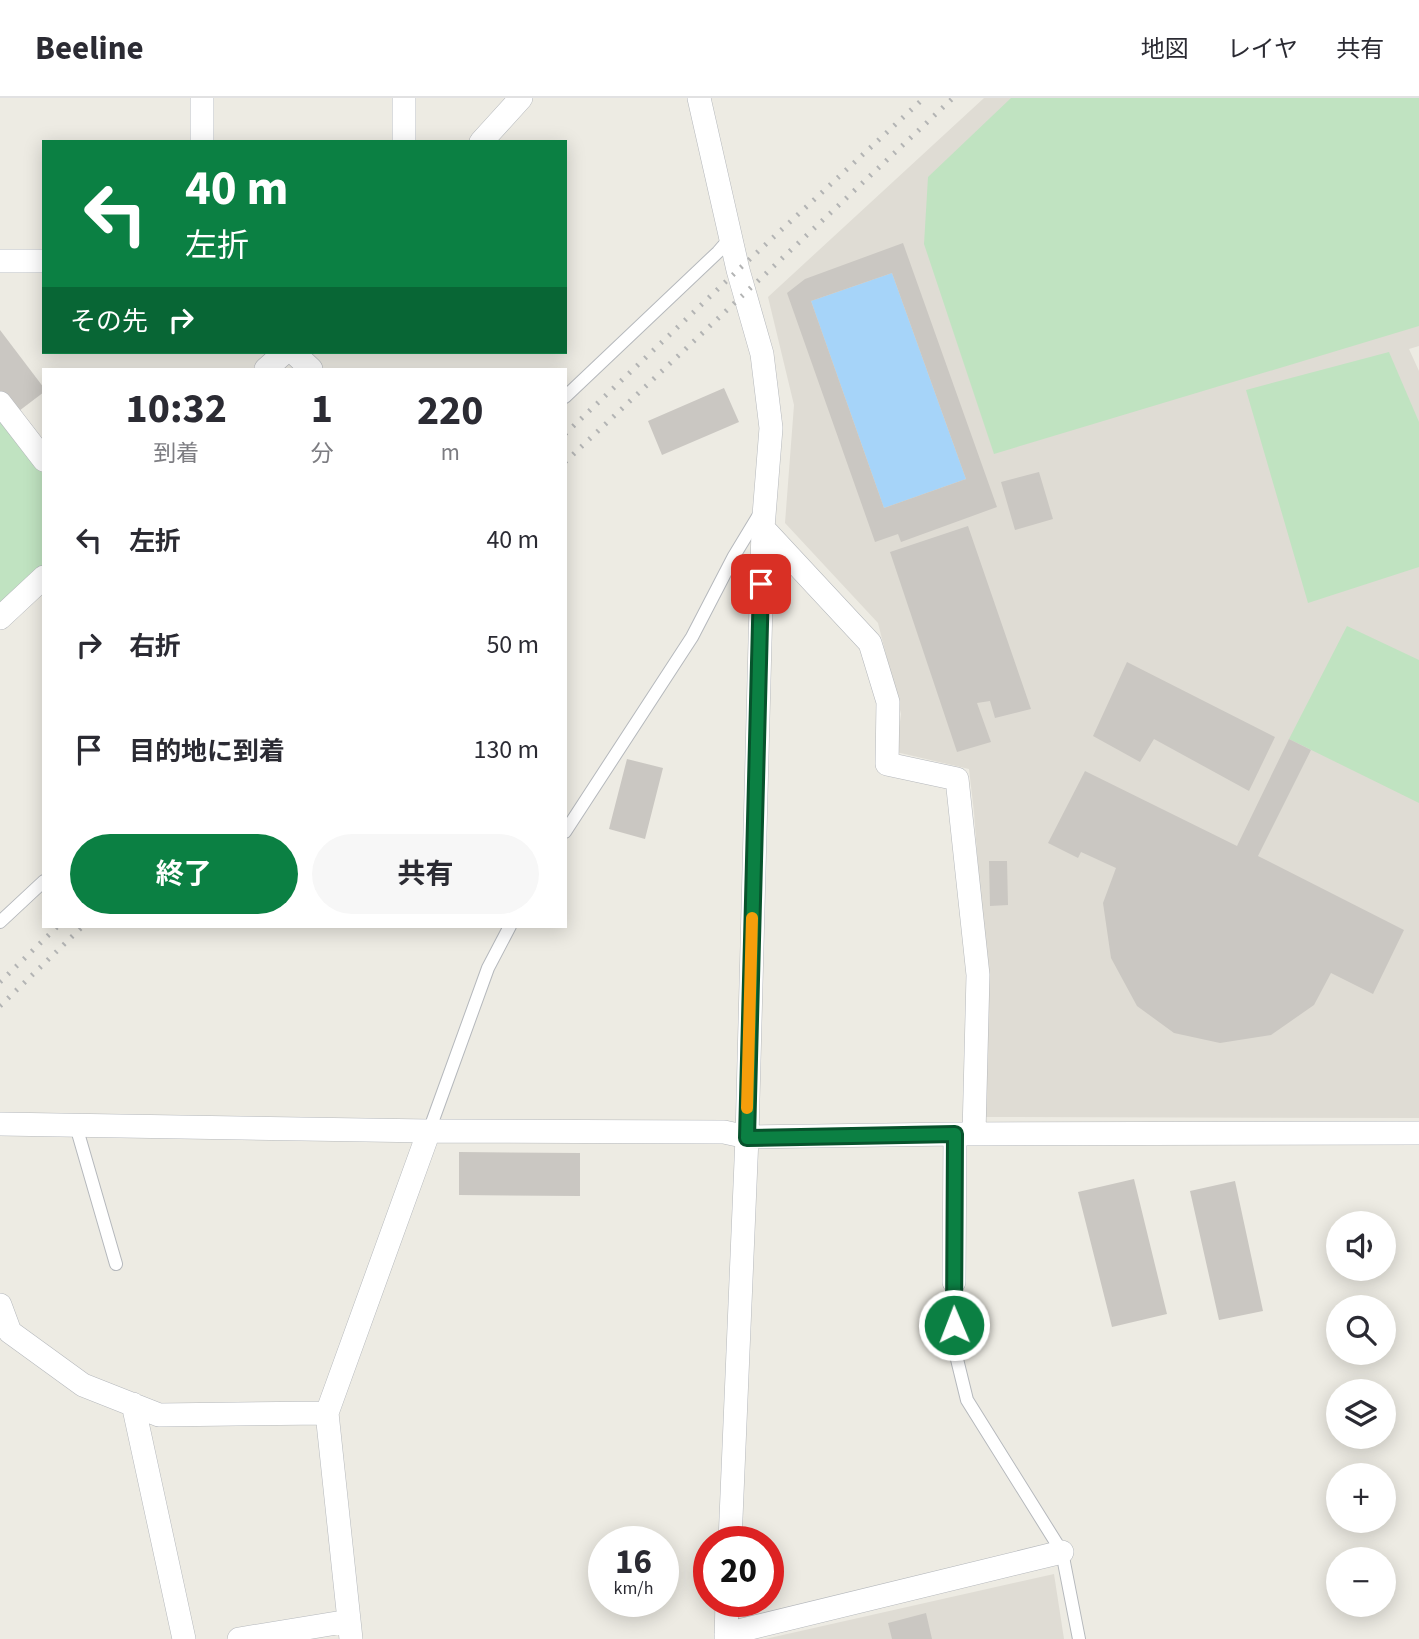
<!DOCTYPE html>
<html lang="ja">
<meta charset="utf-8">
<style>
:root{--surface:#fff;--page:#f7f7f7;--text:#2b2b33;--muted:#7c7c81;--line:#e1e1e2;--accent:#0b8043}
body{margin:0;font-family:"Source Sans 3","Noto Sans JP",sans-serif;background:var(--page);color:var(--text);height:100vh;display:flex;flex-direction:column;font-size:26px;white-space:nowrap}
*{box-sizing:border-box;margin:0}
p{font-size:23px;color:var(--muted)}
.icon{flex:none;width:38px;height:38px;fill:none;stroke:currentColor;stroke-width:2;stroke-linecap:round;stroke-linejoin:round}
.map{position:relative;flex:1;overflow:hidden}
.side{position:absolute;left:42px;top:270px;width:525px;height:560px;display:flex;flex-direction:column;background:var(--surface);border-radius:0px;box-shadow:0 4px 18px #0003}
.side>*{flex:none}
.top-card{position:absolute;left:42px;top:42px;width:525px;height:214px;border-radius:0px;box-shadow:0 4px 18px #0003;background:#0b8043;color:#fff;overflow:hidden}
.controls{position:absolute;left:1326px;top:1113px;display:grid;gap:14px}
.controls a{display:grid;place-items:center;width:70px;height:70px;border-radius:50%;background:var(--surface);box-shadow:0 4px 18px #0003;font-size:35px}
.speed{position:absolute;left:588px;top:1428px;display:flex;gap:14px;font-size:35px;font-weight:700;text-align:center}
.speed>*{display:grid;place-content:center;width:91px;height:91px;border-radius:50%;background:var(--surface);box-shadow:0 4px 18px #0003;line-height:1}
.speed small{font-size:18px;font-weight:400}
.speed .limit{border:10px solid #d22;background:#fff;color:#111}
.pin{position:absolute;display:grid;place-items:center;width:60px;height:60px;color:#fff;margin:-30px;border-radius:14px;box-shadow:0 4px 10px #0006}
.me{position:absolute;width:77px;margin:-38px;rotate:359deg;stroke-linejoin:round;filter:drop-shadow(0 0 5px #0008)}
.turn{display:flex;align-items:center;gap:24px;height:147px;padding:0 28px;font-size:32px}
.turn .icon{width:91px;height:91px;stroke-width:2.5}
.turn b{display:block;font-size:49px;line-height:60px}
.then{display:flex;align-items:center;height:66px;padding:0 28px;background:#0003;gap:14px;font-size:26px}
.eta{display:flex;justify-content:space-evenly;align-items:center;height:119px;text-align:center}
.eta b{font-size:42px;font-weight:700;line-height:49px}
.primary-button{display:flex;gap:14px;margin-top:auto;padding:14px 28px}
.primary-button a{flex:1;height:80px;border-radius:42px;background:var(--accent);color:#fff;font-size:28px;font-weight:700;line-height:80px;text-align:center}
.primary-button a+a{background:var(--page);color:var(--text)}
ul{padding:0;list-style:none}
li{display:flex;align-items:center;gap:21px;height:105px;padding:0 28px}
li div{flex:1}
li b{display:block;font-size:26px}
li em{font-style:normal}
header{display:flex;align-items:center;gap:42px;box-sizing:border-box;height:98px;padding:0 35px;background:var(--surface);border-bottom:2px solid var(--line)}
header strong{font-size:33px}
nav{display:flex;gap:38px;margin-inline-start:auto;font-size:24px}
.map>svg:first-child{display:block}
.education{fill:#dfdcd4}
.green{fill:#c0e3c1}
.water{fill:#a6d4f9}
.building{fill:#cac7c2;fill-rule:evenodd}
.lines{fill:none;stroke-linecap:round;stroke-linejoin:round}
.lane-casing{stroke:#b5b8bc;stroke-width:14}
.street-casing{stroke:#b5b8bc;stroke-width:24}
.lane{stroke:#fff;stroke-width:12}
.street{stroke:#fff;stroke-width:23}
.rail{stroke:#b3b4b4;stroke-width:5;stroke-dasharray:2 9;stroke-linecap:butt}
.route-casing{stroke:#07532c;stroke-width:18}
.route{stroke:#0b8043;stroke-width:12}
.slow{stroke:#f59e0b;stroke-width:12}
</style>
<header>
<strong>Beeline</strong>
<nav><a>地図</a><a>レイヤ</a><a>共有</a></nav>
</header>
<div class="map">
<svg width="1419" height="1541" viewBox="0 0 1419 1541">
<rect width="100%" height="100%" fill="#edebe3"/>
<path class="education" d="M984 0H1419V248L1409 251 1419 273V1020L985 1019 986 879 974 714 969 671 896 654 901 616 878 525 785 425 794 307 768 199Z
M1054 1476 1064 1541H765Z"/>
<path class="green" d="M1011 0H1419V228L994 356 924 146 928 79Z
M1389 254 1419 324V469L1308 505 1246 292Z
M0 321 44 377V469L0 510Z
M1347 528 1419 562V705L1289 641Z"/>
<path class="water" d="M892 175 966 381 884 410 811 203Z"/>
<path class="building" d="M903 145 997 409 901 444 898 436 875 444 787 195 805 181ZM892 175 966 381 884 410 811 203Z
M0 232 44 290V294L15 316 0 296Z
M724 290 739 324 662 357 648 323Z
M1039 374 1053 421 1015 432 1001 384Z
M968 428 1031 611 995 620 990 603 977 605 991 644 957 654 890 454Z
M1127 564 1275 639 1249 693 1154 641 1140 664 1093 638Z
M1289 641 1311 652 1258 758 1404 832 1373 896 1331 875 1314 907 1271 937 1220 945 1174 935 1137 908 1111 860 1103 805 1116 770 1081 754 1078 760 1048 745 1085 673 1237 748Z
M627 661 663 670 645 741 609 731Z
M989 763H1007L1008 807 990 808Z
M459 1054 580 1055V1098L459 1097Z
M1134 1081 1167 1216 1112 1229 1078 1094Z
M1235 1083 1263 1213 1219 1222 1190 1093Z
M926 1515 932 1541H892L888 1525Z"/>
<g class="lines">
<g class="lane-casing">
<path id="lane" d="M565 299 718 154 731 139
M565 734 692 539 734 458 760 415
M0 824 44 783
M76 1028 116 1166
M429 1033 488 870 510 828
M954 1184V1249L967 1302 1062 1454 1079 1541"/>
</g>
<g class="street-casing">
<path id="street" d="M404 0V44
M699 0 738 172 762 256 771 330 763 430 747 1039 730 1444
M202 44V0
M481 44 521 0
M0 163H44
M293 254 311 271
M266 271 285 254
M0 305 44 362
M763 430 870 545 888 604 887 666 957 681 978 877 974 1036
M0 520 44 479
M0 1026 429 1033 724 1034 747 1039 955 1036 1419 1035
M954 1184 955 1036
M0 1207 10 1234 83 1287 159 1317 327 1315
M133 1306 184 1541
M726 1536 1062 1454
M239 1541 349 1523
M351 1541 327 1315 429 1033
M726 1541 727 1503"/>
</g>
<use href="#lane" class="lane"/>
<use href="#street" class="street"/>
<path class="rail" d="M565 336 738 172 924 0
M565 364 953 0
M0 884 58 828
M0 908 83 828"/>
</g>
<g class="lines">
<g class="route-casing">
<path id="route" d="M761 486 747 1040 955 1036 954 1227"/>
</g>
<use href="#route" class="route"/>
<path class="slow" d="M747 1010 752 820"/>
</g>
</svg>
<div class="controls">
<a><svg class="icon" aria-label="sound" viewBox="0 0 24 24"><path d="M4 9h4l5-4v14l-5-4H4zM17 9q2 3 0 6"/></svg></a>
<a><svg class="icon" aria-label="search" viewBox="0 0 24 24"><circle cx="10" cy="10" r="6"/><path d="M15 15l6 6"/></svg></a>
<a><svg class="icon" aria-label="layers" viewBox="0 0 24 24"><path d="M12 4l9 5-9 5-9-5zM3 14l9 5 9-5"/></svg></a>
<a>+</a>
<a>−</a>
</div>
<div class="speed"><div>16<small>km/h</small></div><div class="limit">20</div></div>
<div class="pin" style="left:761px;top:486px;background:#d93025"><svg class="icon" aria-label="arrive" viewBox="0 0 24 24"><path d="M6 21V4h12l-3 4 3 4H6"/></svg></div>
<svg class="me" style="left:954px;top:1227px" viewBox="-20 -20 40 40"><circle r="17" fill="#0b8043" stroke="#fff" stroke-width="3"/><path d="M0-11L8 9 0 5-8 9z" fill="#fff"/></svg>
<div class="top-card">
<div class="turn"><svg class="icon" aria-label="left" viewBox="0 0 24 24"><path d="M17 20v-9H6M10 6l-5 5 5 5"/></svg><div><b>40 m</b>左折</div></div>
<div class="then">その先<svg class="icon" aria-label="right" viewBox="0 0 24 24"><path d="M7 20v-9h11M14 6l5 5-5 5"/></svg></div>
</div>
<section class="side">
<div class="eta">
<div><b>10:32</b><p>到着</p></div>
<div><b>1</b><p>分</p></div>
<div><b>220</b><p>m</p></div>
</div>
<ul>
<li><svg class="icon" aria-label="left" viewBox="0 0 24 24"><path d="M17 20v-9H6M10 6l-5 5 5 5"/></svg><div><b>左折</b></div><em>40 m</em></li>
<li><svg class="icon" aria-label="right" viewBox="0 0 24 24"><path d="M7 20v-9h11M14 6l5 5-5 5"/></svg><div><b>右折</b></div><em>50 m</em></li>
<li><svg class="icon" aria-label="arrive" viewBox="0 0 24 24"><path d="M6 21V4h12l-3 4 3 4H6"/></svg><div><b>目的地に到着</b></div><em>130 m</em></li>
</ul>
<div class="primary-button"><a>終了</a><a>共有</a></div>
</section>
</div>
